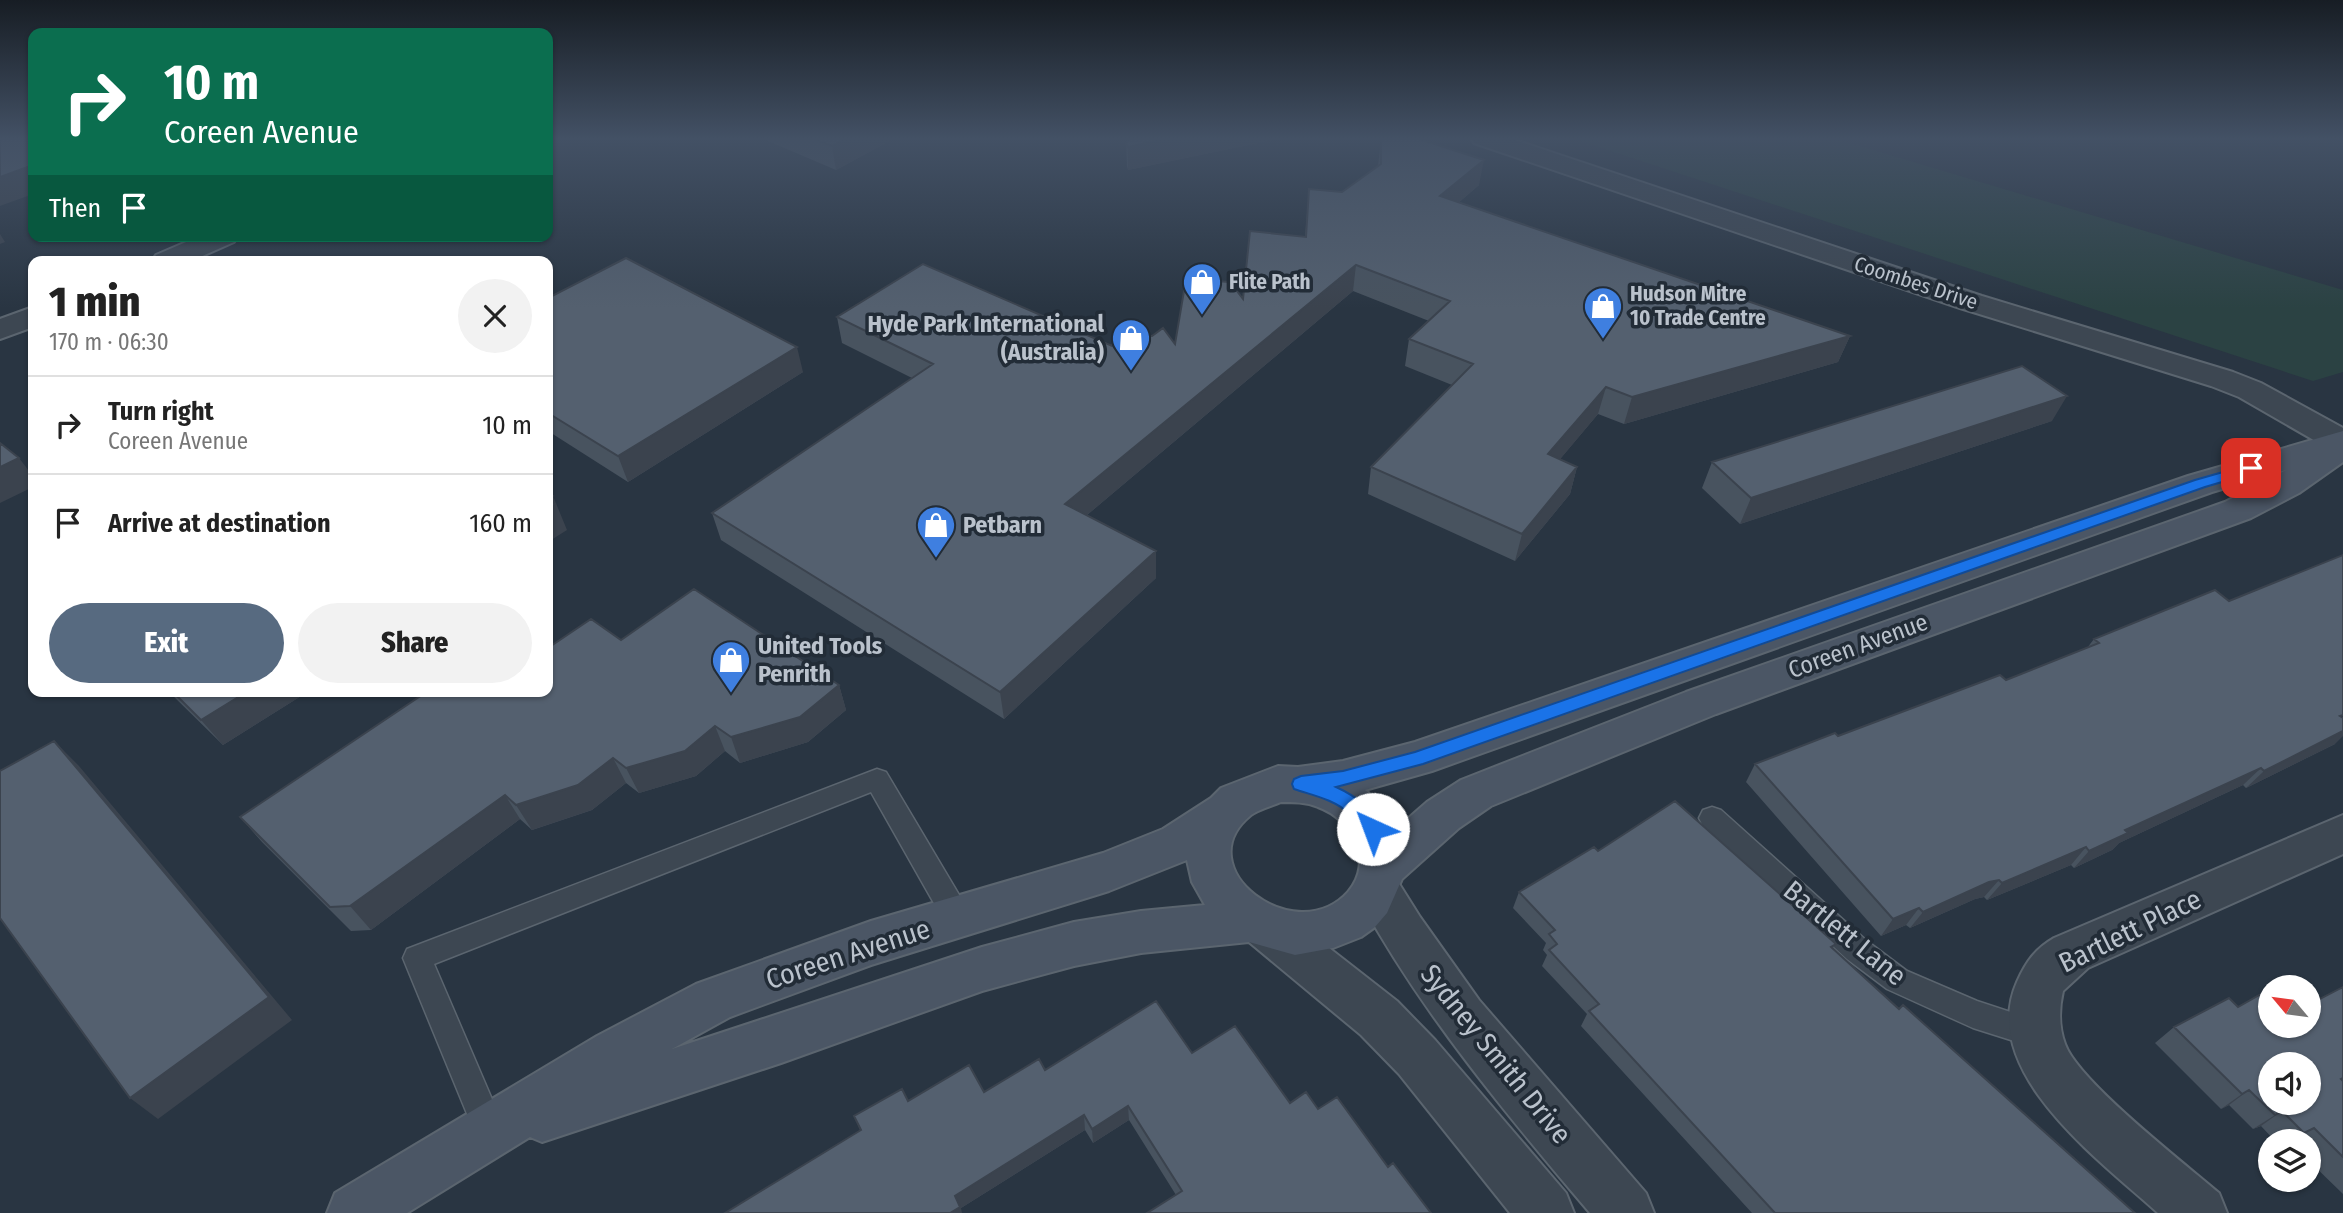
<!DOCTYPE html>
<meta charset="utf-8">
<style>
:root{--surface:#fff;--page:#f2f2f2;--text:#222;--muted:#767676;--line:#e0e0e0;--accent:#576a80}
body{margin:0;font-family:"Fira Sans Condensed",sans-serif;background:var(--page);color:var(--text);height:100vh;display:flex;flex-direction:column;font-size:26px;white-space:nowrap}
*{box-sizing:border-box;margin:0}
p{font-size:23px;color:var(--muted)}
.icon{flex:none;width:38px;height:38px;fill:none;stroke:currentColor;stroke-width:2;stroke-linecap:round;stroke-linejoin:round}
.map{position:relative;flex:1;overflow:hidden}
.drawer{position:absolute;left:28px;top:256px;width:525px;height:441px;display:flex;flex-direction:column;background:var(--surface);border-radius:14px;box-shadow:0 2px 5px #0004}
.drawer>*{flex:none}
.banner{position:absolute;left:28px;top:28px;width:525px;height:214px;border-radius:14px;box-shadow:0 2px 5px #0004;background:#0b6e4f;color:#fff;overflow:hidden}
.needle{width:46px;rotate:299deg}
.fabs{position:absolute;left:2258px;top:975px;display:grid;gap:14px}
.fabs a{display:grid;place-items:center;width:63px;height:63px;border-radius:50%;background:var(--surface);box-shadow:0 2px 5px #0004;font-size:35px}
.pin{position:absolute;display:grid;place-items:center;width:60px;height:60px;color:#fff;margin:-30px;border-radius:14px;box-shadow:0 4px 10px #0006}
.me{position:absolute;width:77px;margin:-38px;rotate:317deg;stroke-linejoin:round;filter:drop-shadow(0 0 5px #0008)}
.turn{display:flex;align-items:center;gap:24px;height:147px;padding:0 21px;font-size:32px}
.turn .icon{width:91px;height:91px;stroke-width:2.5}
.turn b{display:block;font-size:49px;line-height:60px}
.then{display:flex;align-items:center;height:66px;padding:0 21px;background:#0003;gap:14px;font-size:26px}
.round{display:grid;place-items:center;flex:none;width:74px;height:74px;border-radius:37px;background:var(--page)}
.headline{display:flex;align-items:center;justify-content:space-between;height:119px;padding:0 21px}
h1{font-size:42px;font-weight:800;line-height:52px}
.button{display:flex;gap:14px;margin-top:auto;padding:14px 21px}
.button a{flex:1;height:80px;border-radius:42px;background:var(--accent);color:#fff;font-size:28px;font-weight:800;line-height:80px;text-align:center}
.button a+a{background:var(--page);color:var(--text)}
ul{padding:0;list-style:none}
li{display:flex;align-items:center;gap:21px;height:98px;padding:0 21px;border-top:2px solid var(--line)}
li div{flex:1}
li b{display:block;font-size:26px}
li em{font-style:normal}
.map>svg:first-child{display:block}
.green{fill:#2b4243}
.lines{fill:none;stroke-linecap:round;stroke-linejoin:round}
.lane-casing{stroke:#5b656f;stroke-width:3}
.street-casing{stroke:#5b656f;stroke-width:4}
.secondary-casing{stroke:#5b656f;stroke-width:4}
.lane{fill:#3d4752;fill-rule:evenodd}
.street{fill:#3d4752;fill-rule:evenodd}
.secondary{fill:#4b5665;fill-rule:evenodd}
.wall{fill:#48535f}
.shaded-wall{fill:#3b434e}
.building{fill:#54606f;stroke:#3b434e;stroke-width:2;fill-rule:evenodd}
.route{fill:#1a73e8;stroke:#114b97;stroke-width:2}
.labels{text-anchor:middle;dominant-baseline:central;stroke-width:7;stroke-linejoin:round;paint-order:stroke}
.far-poi-label{font-size:21px;font-weight:bold;fill:#bac2cc;stroke:#222c37;text-anchor:start}
.far-street-label{font-size:21px;fill:#bac2cc;stroke:#222c37}
.poi-label{font-size:24px;font-weight:bold;fill:#bac2cc;stroke:#222c37;text-anchor:start}
.street-label{font-size:24px;fill:#bac2cc;stroke:#222c37}
.near-street-label{font-size:28px;fill:#bac2cc;stroke:#222c37}
</style>
<div class="map">
<svg width="2343" height="1213" viewBox="0 0 2343 1213">
<rect width="100%" height="100%" fill="#293542"/>
<path class="green" d="M1571 138H1833L2343 290V372L2313 381Z"/>
<g class="lines">
<g class="lane-casing">
<path id="lane" d="M877 769 886 772 968 910 972 919 968 928 958 931 948 928 871 792 434 964 506 1132 501 1143 490 1148 479 1143 403 958 407 949Z
M1712 807 1721 810 1867 941 1907 971 1977 1001 2047 1024 2051 1034 2047 1044 2036 1048 1973 1028 1887 989 1847 959 1703 826 1699 818 1703 810Z"/>
</g>
<g class="street-casing">
<path id="street" d="M1471 138H1509L1982 296 2233 372 2261 383 2343 428V453L2331 450 2239 397 2211 386 1960 308 1474 143Z
M200 236H238L234 242 191 261H152L156 255Z
M33 307V327L0 339V319Z
M2343 815V854L2088 968 2063 991C2059 1008 2059 1028 2065 1044 2078 1081 2185 1164 2219 1193L2227 1213H2158C2101 1161 1977 1072 2017 982 2026 962 2035 949 2054 938Z
M1377 868 1393 874 1420 917 1479 1000 1646 1193 1654 1213H1590C1506 1114 1424 1016 1361 902L1354 888 1361 874Z
M1266 906 1283 912 1397 1001 1435 1040 1566 1193 1574 1213H1510L1399 1074 1361 1035 1249 942 1242 927 1249 912Z"/>
</g>
<g class="secondary-casing">
<path id="secondary" d="M2343 431V462L2299 493 2251 518 1716 714 1491 806 1459 828 1402 879 1387 913 1375 927 1361 937 1333 948 1295 955 1249 942 1141 953 1074 966 982 991 781 1063 542 1142 530 1137 407 1213H327L335 1193 597 1036 696 984 871 921 1103 853 1163 829 1211 798 1221 788 1278 766 1298 767 1343 761 1415 742 2188 476ZM2286 470 2225 502 1686 692 1461 780 1427 802 1396 829 1381 804 1365 790 1432 771 2212 492ZM1281 802C1293 802 1306 802 1318 807 1352 819 1375 861 1348 892 1296 950 1185 868 1251 815 1259 809 1272 806 1281 802ZM1187 860 1192 882 1205 905 1141 911 1074 922 982 947 672 1049 730 1017 871 965 1109 891Z"/>
</g>
<use href="#lane" class="lane"/>
<use href="#street" class="street"/>
<use href="#secondary" class="secondary"/>
</g>
<path class="wall" d="M761 138H895L836 170Z
M1133 138H1281L1128 170 1127 166 1126 143Z
M1381 138 1479 185 1458 203 1850 336 1838 362 1624 424 1598 414 1560 459 1577 467 1570 494 1515 561 1368 494 1371 467 1452 385 1405 366 1409 339 1429 321 1353 291 1087 515 1156 551V578L1004 719 721 540 712 513 912 378 842 343 837 317 1112 346 1175 344 1243 299 1305 237 1309 189 1342 192 1378 166Z
M548 298 803 372 628 482 548 431Z
M2052 421 1740 524 1702 488 1712 462Z
M2094 639 2335 744 2246 788 2243 785 2119 843 2112 850 2074 868 2071 865 1987 900 1984 897 1975 899 1910 928 1906 925 1881 936 1746 782 1755 764 2006 680 2087 648Z
M621 640 839 685 846 710 808 742 740 763 725 751 696 776 639 793 626 783 592 810 532 830 520 819 371 930 351 931 262 842 240 817Z
M168 691H309L223 745Z
M1598 851 1836 944 1833 948 1899 1009 2135 1213H1752L1581 1026 1587 1014 1542 966 1547 955 1543 950 1546 943 1513 908 1519 892Z
M2343 987V1080H2342L2343 1081V1194L2308 1160V1141H2275L2261 1126 2253 1129 2229 1105 2221 1109 2155 1043 2174 1027 2238 1007 2270 1026Z
M1192 1053 1290 1103 1318 1109 1388 1167 1431 1213 1176 1195 1129 1120 1093 1143 1085 1130 961 1208 860 1130 854 1116 908 1101 984 1092 1045 1070Z"/>
<path class="shaded-wall" d="M847 138H895L836 170 832 146Z
M1169 138H1281L1128 170V147Z
M1484 160 1479 185 1436 222 1440 196Z
M33 165V194L0 206V177Z
M0 234 5 242 0 244Z
M1356 265 1353 291 1068 531 1065 504Z
M1850 336 1838 362 1624 424 1632 397Z
M797 347 803 372 628 482 618 456Z
M1606 387 1598 414 1541 482 1548 454Z
M2067 396 2052 421 1740 524 1751 498Z
M19 458 33 476V487L0 503V467Z
M1577 467 1570 494 1515 561 1522 534Z
M553 496 567 530 548 542V499Z
M1156 551V578L1004 719 1000 692Z
M839 685 846 710 808 742 740 763 731 737Z
M248 691H309L223 745 201 720Z
M715 726 725 751 696 776 639 793 626 768Z
M2343 731V736L2335 744 2246 788 2264 771Z
M54 741 79 766 292 1020 158 1119 130 1098Z
M613 758 626 783 592 810 532 830 516 805Z
M2261 768 2243 785 2119 843 2112 850 2074 868 2089 851 2125 830Z
M505 795 520 819 371 930 350 906Z
M2086 847 2071 865 1987 900 2002 883Z
M1999 880 1984 897 1975 899 1910 928 1923 912 1989 882Z
M1919 908 1906 925 1881 936 1893 919Z
M2249 1090 2229 1105 2221 1109 2242 1094Z
M1128 1106 1129 1120 1093 1143 1092 1129Z
M2282 1111 2261 1126 2253 1129 2275 1115Z
M1084 1115 1085 1130 961 1208 962 1213H950L955 1196Z"/>
<path class="building" d="M0 138H33V165L0 177Z
M812 138H847L832 146Z
M1133 138H1169L1128 147 1126 143Z
M1381 138H1416L1484 160 1440 196 1850 336 1632 397 1606 387 1548 454 1577 467 1522 534 1371 467 1473 364 1409 339 1450 301 1356 265 1065 504 1156 551 1000 692 712 513 933 364 837 317 923 264 1112 346 1116 332 1152 336 1163 328 1175 344 1186 279 1230 282 1243 299 1250 231 1306 237 1309 189 1342 192 1381 164Z
M626 258 797 347 618 456 548 413V298Z
M2022 366 2067 396 1751 498 1712 462Z
M0 443 19 458 0 467Z
M548 492 553 496 548 499Z
M548 499 555 504 548 509Z
M2343 555V715L2340 716 2343 718V731L2264 771 2261 768 2125 830 2128 833 2089 851 2086 847 2002 883 1999 880 1989 882 1923 912 1919 908 1893 919 1755 764 1835 733 1838 736 2000 675 2006 680 2099 643 2094 639 2215 590 2229 601Z
M694 589 839 685 800 717 731 737 715 726 685 751 626 768 613 758 578 785 516 805 505 795 350 906 330 907 240 817 428 691H548V648L591 619 621 640Z
M172 691H248L201 720Z
M54 741 269 997 130 1098 0 918V771Z
M1675 801 1836 944 1831 947 1899 1009 1903 1005 2135 1213H1775L1589 1011 1599 1004 1549 950 1557 944 1549 934 1555 930 1519 892 1594 847 1598 851Z
M2282 982 2288 987H2274Z
M2343 987V1078L2341 1079 2343 1081V1157L2314 1128 2304 1133 2282 1111 2275 1115 2249 1090 2242 1094 2174 1027 2229 998 2238 1007 2270 989V1026H2308V1005ZM2270 1064H2308V1102H2270Z
M1156 1001 1192 1053 1235 1026 1290 1103 1306 1092 1318 1109 1337 1097 1388 1167 1393 1163 1431 1213H1147L1182 1191 1128 1106 1092 1129 1084 1115 955 1196 960 1207 950 1213H725L861 1130 854 1116 902 1089 908 1101 969 1065 984 1092 1039 1059 1045 1070Z"/>
<linearGradient id="sky" x2="0" y2="1"><stop stop-color="#171d24"/><stop offset="0.45" stop-color="#435165"/><stop offset="1" stop-color="#435165" stop-opacity="0"/></linearGradient>
<rect width="2343" height="308" fill="url(#sky)"/>
<path class="route" d="M2251 464 2256 465V472L2205 487 1423 764 1336 787C1356 796 1373 809 1383 829L1380 834C1365 840 1360 823 1350 814 1333 799 1315 796 1294 789L1292 784 1294 779 1301 776 1343 771 1415 752 2195 480Z"/>
<defs>
<g id="shop-pin" transform="scale(2.0125)"><path d="M0 17L-7.5 6A9.5 9.5 0 1 1 7.5 6Z" fill="#3f7fe0" stroke="#222c37"/><path d="M-5-2.5h2.3a2.7 3.5 0 0 1 5.4 0H5L5.5 6h-11ZM-1.5-2.5h3a1.5 2.3 0 0 0-3 0Z" fill="#fff"/></g>
</defs>
<g fill-rule="evenodd">
<use href="#shop-pin" x="1202" y="282"/>
<use href="#shop-pin" x="1603" y="306"/>
<use href="#shop-pin" x="1131" y="338"/>
<use href="#shop-pin" x="936" y="525"/>
<use href="#shop-pin" x="731" y="660"/>
</g>
<g class="labels">
<g class="far-poi-label">
<text x="1229" y="282">Flite Path</text>
<text x="1630" y="294">Hudson Mitre<tspan x="1630" dy="24">10 Trade Centre</tspan></text>
</g>
<g class="far-street-label">
<text transform="translate(1916 283) rotate(18)">Coombes Drive</text>
</g>
<g class="poi-label">
<text x="1104" y="324" text-anchor="end">Hyde Park International<tspan x="1104" dy="28">(Australia)</tspan></text>
<text x="963" y="525">Petbarn</text>
<text x="758" y="646">United Tools<tspan x="758" dy="28">Penrith</tspan></text>
</g>
<g class="street-label">
<text transform="translate(1858 646) rotate(-20)">Coreen Avenue</text>
</g>
<g class="near-street-label">
<text transform="translate(2130 931) rotate(-26)">Bartlett Place</text>
<text transform="translate(1845 933) rotate(39)">Bartlett Lane</text>
<text transform="translate(848 954) rotate(-18)">Coreen Avenue</text>
<text transform="translate(1496 1054) rotate(51)">Sydney Smith Drive</text>
</g>
</g>
</svg>
<div class="fabs">
<a><svg class="needle" viewBox="-14 -14 28 28"><path d="M0-13l5 13h-10z" fill="#e53935"/><path d="M0 13l5-13h-10z" fill="#767676"/></svg></a>
<a><svg class="icon" aria-label="sound" viewBox="0 0 24 24"><path d="M4 9h4l5-4v14l-5-4H4zM17 9q2 3 0 6"/></svg></a>
<a><svg class="icon" aria-label="layers" viewBox="0 0 24 24"><path d="M12 4l9 5-9 5-9-5zM3 14l9 5 9-5"/></svg></a>
</div>
<div class="pin" style="left:2251px;top:468px;background:#d93025"><svg class="icon" aria-label="arrive" viewBox="0 0 24 24"><path d="M6 21V4h12l-3 4 3 4H6"/></svg></div>
<svg class="me" style="left:1373px;top:829px" viewBox="-20 -20 40 40"><circle r="19" fill="#fff"/><path d="M0-13L10 11 0 6-10 11z" fill="#1a73e8"/></svg>
<div class="banner">
<div class="turn"><svg class="icon" aria-label="right" viewBox="0 0 24 24"><path d="M7 20v-9h11M14 6l5 5-5 5"/></svg><div><b>10 m</b>Coreen Avenue</div></div>
<div class="then">Then<svg class="icon" aria-label="arrive" viewBox="0 0 24 24"><path d="M6 21V4h12l-3 4 3 4H6"/></svg></div>
</div>
<section class="drawer">
<div class="headline"><div><h1>1 min</h1><p>170 m · 06:30</p></div><a class="round"><svg class="icon" aria-label="close" viewBox="0 0 24 24"><path d="M6 6l12 12M18 6L6 18"/></svg></a></div>
<ul>
<li><svg class="icon" aria-label="right" viewBox="0 0 24 24"><path d="M7 20v-9h11M14 6l5 5-5 5"/></svg><div><b>Turn right</b><p>Coreen Avenue</p></div><em>10 m</em></li>
<li><svg class="icon" aria-label="arrive" viewBox="0 0 24 24"><path d="M6 21V4h12l-3 4 3 4H6"/></svg><div><b>Arrive at destination</b></div><em>160 m</em></li>
</ul>
<div class="button"><a>Exit</a><a>Share</a></div>
</section>
</div>
